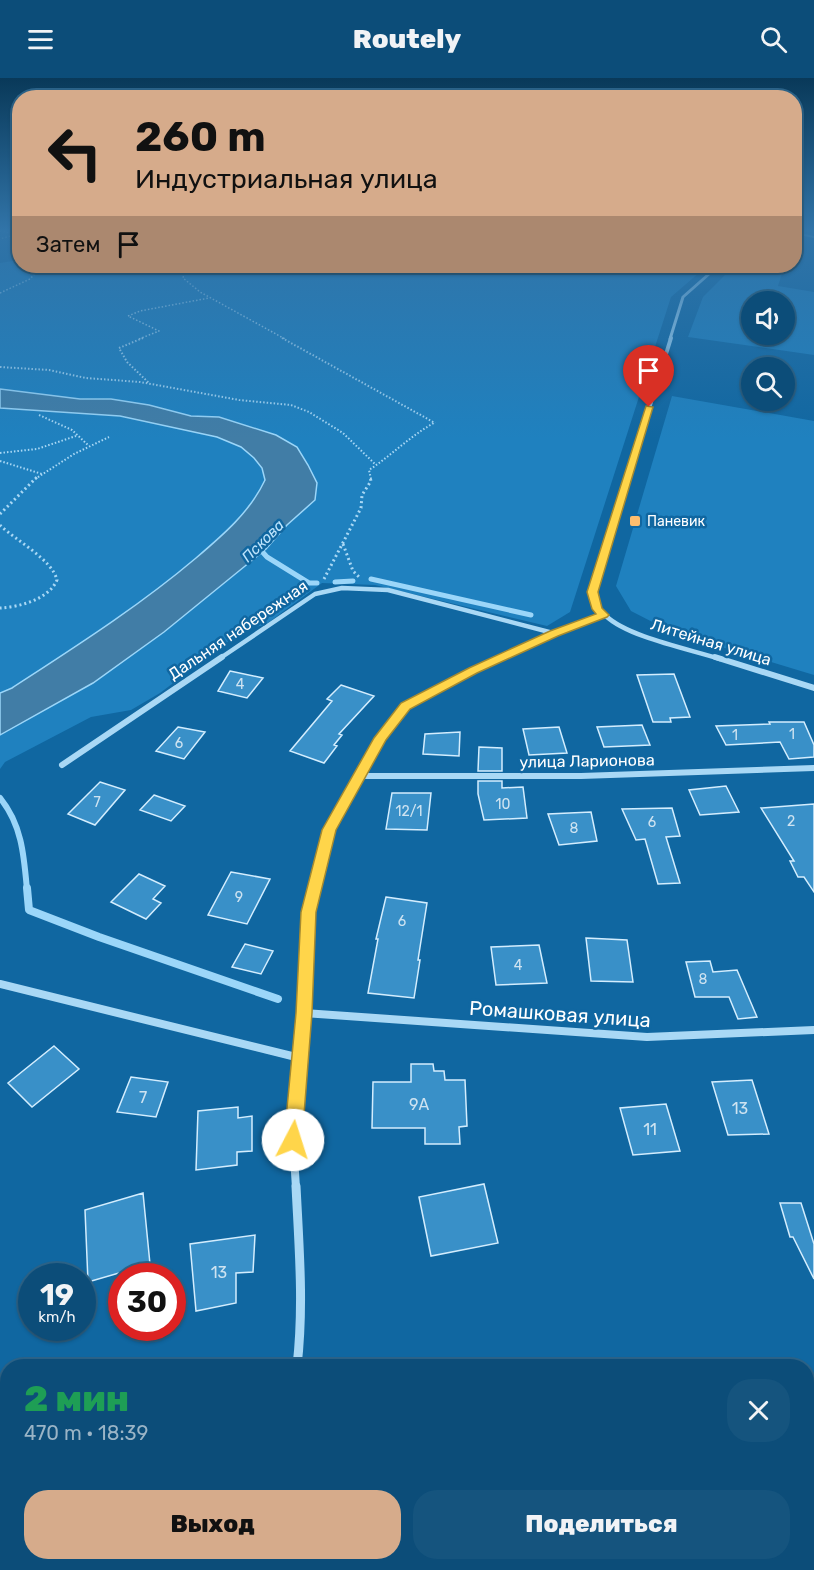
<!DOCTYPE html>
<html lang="ru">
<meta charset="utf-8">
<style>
:root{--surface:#0c4d79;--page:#15547e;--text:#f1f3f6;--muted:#9ab4c6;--line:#2c648a;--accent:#d6ab8b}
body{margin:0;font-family:Rubik,sans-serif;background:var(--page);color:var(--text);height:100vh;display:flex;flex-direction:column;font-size:22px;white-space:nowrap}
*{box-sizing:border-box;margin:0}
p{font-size:20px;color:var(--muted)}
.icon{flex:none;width:33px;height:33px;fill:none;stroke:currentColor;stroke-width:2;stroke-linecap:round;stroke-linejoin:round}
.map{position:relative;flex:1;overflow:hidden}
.drawer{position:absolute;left:0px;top:1281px;width:814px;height:212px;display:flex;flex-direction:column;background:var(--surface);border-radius:24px 24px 0 0;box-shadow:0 2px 4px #0004,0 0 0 2px var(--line)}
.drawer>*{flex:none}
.hud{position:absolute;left:12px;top:12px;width:790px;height:183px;border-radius:24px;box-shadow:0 2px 4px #0004,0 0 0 2px var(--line);background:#d6ab8b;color:#111;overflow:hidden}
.buttons{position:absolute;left:741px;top:213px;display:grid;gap:12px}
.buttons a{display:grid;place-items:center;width:54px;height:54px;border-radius:50%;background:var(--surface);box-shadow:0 2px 4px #0004,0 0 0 2px var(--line);font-size:30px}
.speed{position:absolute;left:18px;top:1185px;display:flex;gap:12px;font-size:30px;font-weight:700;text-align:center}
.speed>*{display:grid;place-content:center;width:78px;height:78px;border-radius:50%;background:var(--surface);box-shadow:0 2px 4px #0004,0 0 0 2px var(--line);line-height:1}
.speed small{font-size:15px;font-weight:400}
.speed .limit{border:9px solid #d22;background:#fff;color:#111}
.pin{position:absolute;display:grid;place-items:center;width:51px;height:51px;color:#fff;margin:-62px -26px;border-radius:50% 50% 50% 0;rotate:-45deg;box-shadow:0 0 6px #0007}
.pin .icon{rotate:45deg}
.me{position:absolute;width:66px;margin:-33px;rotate:5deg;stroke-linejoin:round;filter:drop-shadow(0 0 4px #0008)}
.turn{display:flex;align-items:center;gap:21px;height:126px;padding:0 24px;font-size:27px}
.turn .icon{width:78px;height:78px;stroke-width:2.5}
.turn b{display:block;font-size:42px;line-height:51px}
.then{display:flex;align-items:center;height:57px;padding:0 24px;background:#0003;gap:12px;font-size:22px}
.round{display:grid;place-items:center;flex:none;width:63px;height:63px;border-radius:24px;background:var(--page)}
.overview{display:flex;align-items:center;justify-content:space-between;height:102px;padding:0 24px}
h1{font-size:36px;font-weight:800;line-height:45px;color:#1e9e55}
.button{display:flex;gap:12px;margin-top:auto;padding:12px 24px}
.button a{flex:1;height:69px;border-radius:24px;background:var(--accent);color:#111;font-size:24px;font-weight:800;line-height:69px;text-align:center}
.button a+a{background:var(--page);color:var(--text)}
header{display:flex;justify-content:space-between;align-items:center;height:78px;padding:0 24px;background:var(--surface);font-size:27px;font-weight:800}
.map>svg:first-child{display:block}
.green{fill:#1f81bf;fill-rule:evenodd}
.water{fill:#417da6;stroke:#9bd6f9;stroke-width:1.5}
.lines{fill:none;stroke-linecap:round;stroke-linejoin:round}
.stream-far2{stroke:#9bd6f9;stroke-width:5}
.stream-far1{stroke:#9bd6f9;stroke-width:6}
.stream{stroke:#9bd6f9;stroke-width:8}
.building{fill:#3990c8;stroke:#d3edfe;stroke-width:1.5}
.path-far2{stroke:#a9d8f5;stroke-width:1.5;stroke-dasharray:1.5 2;stroke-linecap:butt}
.path-far1{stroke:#a9d8f5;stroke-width:2;stroke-dasharray:1.5 2;stroke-linecap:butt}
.path{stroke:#a9d8f5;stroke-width:3;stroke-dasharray:2 3;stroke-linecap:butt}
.lane{stroke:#a9d8f5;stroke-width:2}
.street-far5{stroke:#a9d8f5;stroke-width:3}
.street-far4{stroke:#a9d8f5;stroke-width:4}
.street-far3{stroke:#a9d8f5;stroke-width:4.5}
.street-far2{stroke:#a9d8f5;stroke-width:6}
.street-far1{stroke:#a9d8f5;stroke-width:8}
.street{stroke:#a9d8f5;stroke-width:9}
.route{fill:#ffd54a;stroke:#a68a30;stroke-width:1.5}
.poi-dot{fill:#ffbe6e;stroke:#1067a1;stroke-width:2}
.labels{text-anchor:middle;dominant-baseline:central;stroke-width:5;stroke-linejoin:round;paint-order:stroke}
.far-poi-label{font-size:14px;fill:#fff;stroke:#1067a1;text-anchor:start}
.number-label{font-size:14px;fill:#cee3f1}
.far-water-label{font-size:15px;font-style:italic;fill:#bde4fc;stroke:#1067a1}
.street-label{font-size:16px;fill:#fff;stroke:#1067a1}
.near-number-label{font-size:16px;fill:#cee3f1}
.near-street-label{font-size:20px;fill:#fff;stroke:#1067a1}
</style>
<header><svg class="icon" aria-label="menu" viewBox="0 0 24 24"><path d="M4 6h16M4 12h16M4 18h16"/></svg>Routely<svg class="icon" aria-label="search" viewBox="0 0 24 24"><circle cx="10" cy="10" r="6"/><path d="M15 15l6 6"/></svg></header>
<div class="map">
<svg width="814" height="1492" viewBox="0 0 814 1492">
<rect width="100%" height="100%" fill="#1067a1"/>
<path class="green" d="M19 182 20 188H707L671 219 570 534 547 548 375 507 322 505 265 547 245 551 160 615 131 632 91 639 5 684 0 691V657L93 605 164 554 266 471 287 447 308 387 297 369 276 357 219 339 191 338 149 327 111 321H80L0 311V185Z
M734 188 784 189 778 208 814 214V277L688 259 703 219ZM752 224H784V256H752Z
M672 318 814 343V597L672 554 631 533 616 508Z
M0 330 120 338 217 359 241 369 254 380 262 390 265 402C249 434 223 457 196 480 138 529 75 570 12 610L0 615Z"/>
<path class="water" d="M0 311 80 321H111L149 327 191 338 219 339 276 357 297 369 308 387 317 405 315 422 287 447 266 471 164 554 93 605 0 657V615L12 610C75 569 138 529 196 480 223 457 250 434 265 402L262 390 254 380 241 369 217 359 120 338 0 330Z"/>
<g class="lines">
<path class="stream-far2" d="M258 469 267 479 309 505H317
M371 501 531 537
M335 504 353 503"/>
<path class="stream-far1" d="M0 720C22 747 24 778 27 812"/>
<path class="stream" d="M27 810 29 832 99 859 278 921"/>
</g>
<path class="building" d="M230 593 263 600 247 620 218 613Z
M674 596 690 639 670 640 671 644H653L637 597Z
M341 607 374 618 339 656 342 657 334 667 337 668 324 685 290 673 332 623 327 621Z
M769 644H804L814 667V679L789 681 780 664 726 667 716 648 770 646Z
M642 647 650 667 604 669 597 649Z
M178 649 205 654 184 681 156 673Z
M559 649 567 675 529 677 523 651Z
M460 654 459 678 423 676 425 656Z
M479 669 502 670V693H478Z
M478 703H502V710L523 709 527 740 484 742 478 716Z
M100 704 125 712 95 747 68 736Z
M726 708 739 734 700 737 689 712Z
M392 715H431L427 752 386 751Z
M154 717 185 728 171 743 140 732Z
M814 726V814L804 799H798L790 783H794L761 730Z
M672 730 680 758 666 759 680 805 658 806 645 761 636 762 622 731Z
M591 734 597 763 559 767 548 736Z
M231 794 270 801 247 846 208 837Z
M139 796 165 808 153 821 161 825 146 841 111 824Z
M386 819 427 825 418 882H420L414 920 368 915 378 861H376Z
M586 860 627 862 633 904 591 903Z
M245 866 273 873 261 896 232 889Z
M539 867 547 905 496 907 491 869Z
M710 883 713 894 737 892 757 939 738 941 729 919H695L686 884Z
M54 968 79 991 32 1029 8 1005Z
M411 986H433L434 993H444L445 1002H465L467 1048 459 1049 460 1066H425V1050H372L373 1004H411Z
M131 999 168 1004 156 1039 117 1034Z
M752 1002 769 1056 728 1057 712 1004Z
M666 1026 680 1073 633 1077 620 1030Z
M238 1029V1040L252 1038V1073L237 1074V1087L196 1092 198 1033Z
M484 1106 498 1165 431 1178 419 1119Z
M143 1115 150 1186 88 1204 85 1132Z
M780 1125H801L814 1166V1201L793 1159H790Z
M255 1157 253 1194 236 1195V1225L196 1233 190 1166Z"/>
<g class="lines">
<path class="path-far2" d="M0 153 17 156 0 161
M186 188 183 200 200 214 285 261
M0 215 30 201 38 192 69 188
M139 261 159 253 128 238 140 233 209 220"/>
<path class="path-far1" d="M143 260 119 270 127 284 149 305
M282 260 435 345
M0 289 49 292 86 300 140 304 239 322 291 327 309 334 343 355 375 386
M39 337 72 352 89 368
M0 375 37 371 76 358
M0 383 42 396
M35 401 74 376 109 359
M371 401 369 392C392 377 410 358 434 345"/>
<path class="path" d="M0 436 37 399
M0 447C16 463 52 481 57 502 49 521 20 529 0 530
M343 466 353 493 359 499
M324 501 361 430 362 417 371 403 370 399"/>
<path class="lane" d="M795 155 814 159"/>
<path class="street-far5" d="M670 261 683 219 718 188"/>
<path class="street-far4" d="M627 401 671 260"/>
<path class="street-far3" d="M628 399 593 514C595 523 598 532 606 538 628 559 689 571 720 581
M219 581 315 516 342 510 388 512 553 555
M498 581 554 555 603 537"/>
<path class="street-far2" d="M715 579 814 610
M62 687 222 579
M360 698H581L814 690
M314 812 329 752 381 660 405 628 501 579"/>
<path class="street-far1" d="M0 906 300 980
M304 935 647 959 814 952
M296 1110 293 1062 304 935 309 834 315 810"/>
<path class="street" d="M296 1108C299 1169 304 1228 297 1288
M807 1456H814
M247 1492 249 1485
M273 1492 317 1485"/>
</g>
<linearGradient id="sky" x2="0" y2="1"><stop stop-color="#093959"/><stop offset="0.42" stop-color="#3174a8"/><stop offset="1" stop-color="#3174a8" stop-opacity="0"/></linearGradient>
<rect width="814" height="361" fill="url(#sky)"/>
<path class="route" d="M646 328 653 329 598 514 602 530 609 537 607 539 558 558 477 595 410 631 386 662 336 752 316 834 312 935 302 1062 299 1068 293 1070 286 1068 284 1062 296 935 301 834 322 752 374 660 401 625 469 590 550 553 596 536 592 531 587 514Z"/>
<rect class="poi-dot" x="629" y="437" width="12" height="12" rx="3"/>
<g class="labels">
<g class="far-poi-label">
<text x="647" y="443">Паневик</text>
</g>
<g class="number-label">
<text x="240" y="606">4</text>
<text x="792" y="656">1</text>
<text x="735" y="657">1</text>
<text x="179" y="665">6</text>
<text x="97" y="724">7</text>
<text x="503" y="726">10</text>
<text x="409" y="733">12/1</text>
<text x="791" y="743">2</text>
<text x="652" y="744">6</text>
<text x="574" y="750">8</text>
<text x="239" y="819">9</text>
<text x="402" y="843">6</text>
<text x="518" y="887">4</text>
<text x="703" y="901">8</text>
</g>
<g class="far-water-label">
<text transform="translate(263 463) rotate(-45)">Пскова</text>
</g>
<g class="street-label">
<text transform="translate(238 552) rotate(-34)">Дальняя набережная</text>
<text transform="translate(711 564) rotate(17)">Литейная улица</text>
<text transform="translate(587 683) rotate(-1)">улица Ларионова</text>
</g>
<g class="near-number-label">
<text x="143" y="1019">7</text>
<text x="419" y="1026">9А</text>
<text x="740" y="1030">13</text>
<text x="650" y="1051">11</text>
<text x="219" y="1194">13</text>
</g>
<g class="near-street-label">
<text transform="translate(560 936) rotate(4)">Ромашковая улица</text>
</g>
</g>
</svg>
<div class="buttons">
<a><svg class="icon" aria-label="sound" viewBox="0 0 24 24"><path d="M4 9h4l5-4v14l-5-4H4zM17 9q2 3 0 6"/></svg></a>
<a><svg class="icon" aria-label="search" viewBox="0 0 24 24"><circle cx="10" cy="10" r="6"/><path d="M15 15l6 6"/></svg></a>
</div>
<div class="speed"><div>19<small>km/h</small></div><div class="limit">30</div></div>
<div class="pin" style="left:649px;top:329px;background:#d93025"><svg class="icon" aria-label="arrive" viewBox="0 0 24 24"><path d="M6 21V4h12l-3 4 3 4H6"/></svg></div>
<svg class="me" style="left:293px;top:1062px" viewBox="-20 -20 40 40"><circle r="19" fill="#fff"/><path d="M0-13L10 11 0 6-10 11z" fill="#ffd54a"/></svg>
<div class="hud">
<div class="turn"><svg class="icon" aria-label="left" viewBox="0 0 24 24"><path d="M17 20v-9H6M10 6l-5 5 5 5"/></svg><div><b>260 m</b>Индустриальная улица</div></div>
<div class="then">Затем<svg class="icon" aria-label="arrive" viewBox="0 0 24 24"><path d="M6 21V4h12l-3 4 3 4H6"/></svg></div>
</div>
<section class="drawer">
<div class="overview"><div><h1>2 мин</h1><p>470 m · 18:39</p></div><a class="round"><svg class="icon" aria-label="close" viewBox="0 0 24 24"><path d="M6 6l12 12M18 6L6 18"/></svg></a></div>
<div class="button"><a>Выход</a><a>Поделиться</a></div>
</section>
</div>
